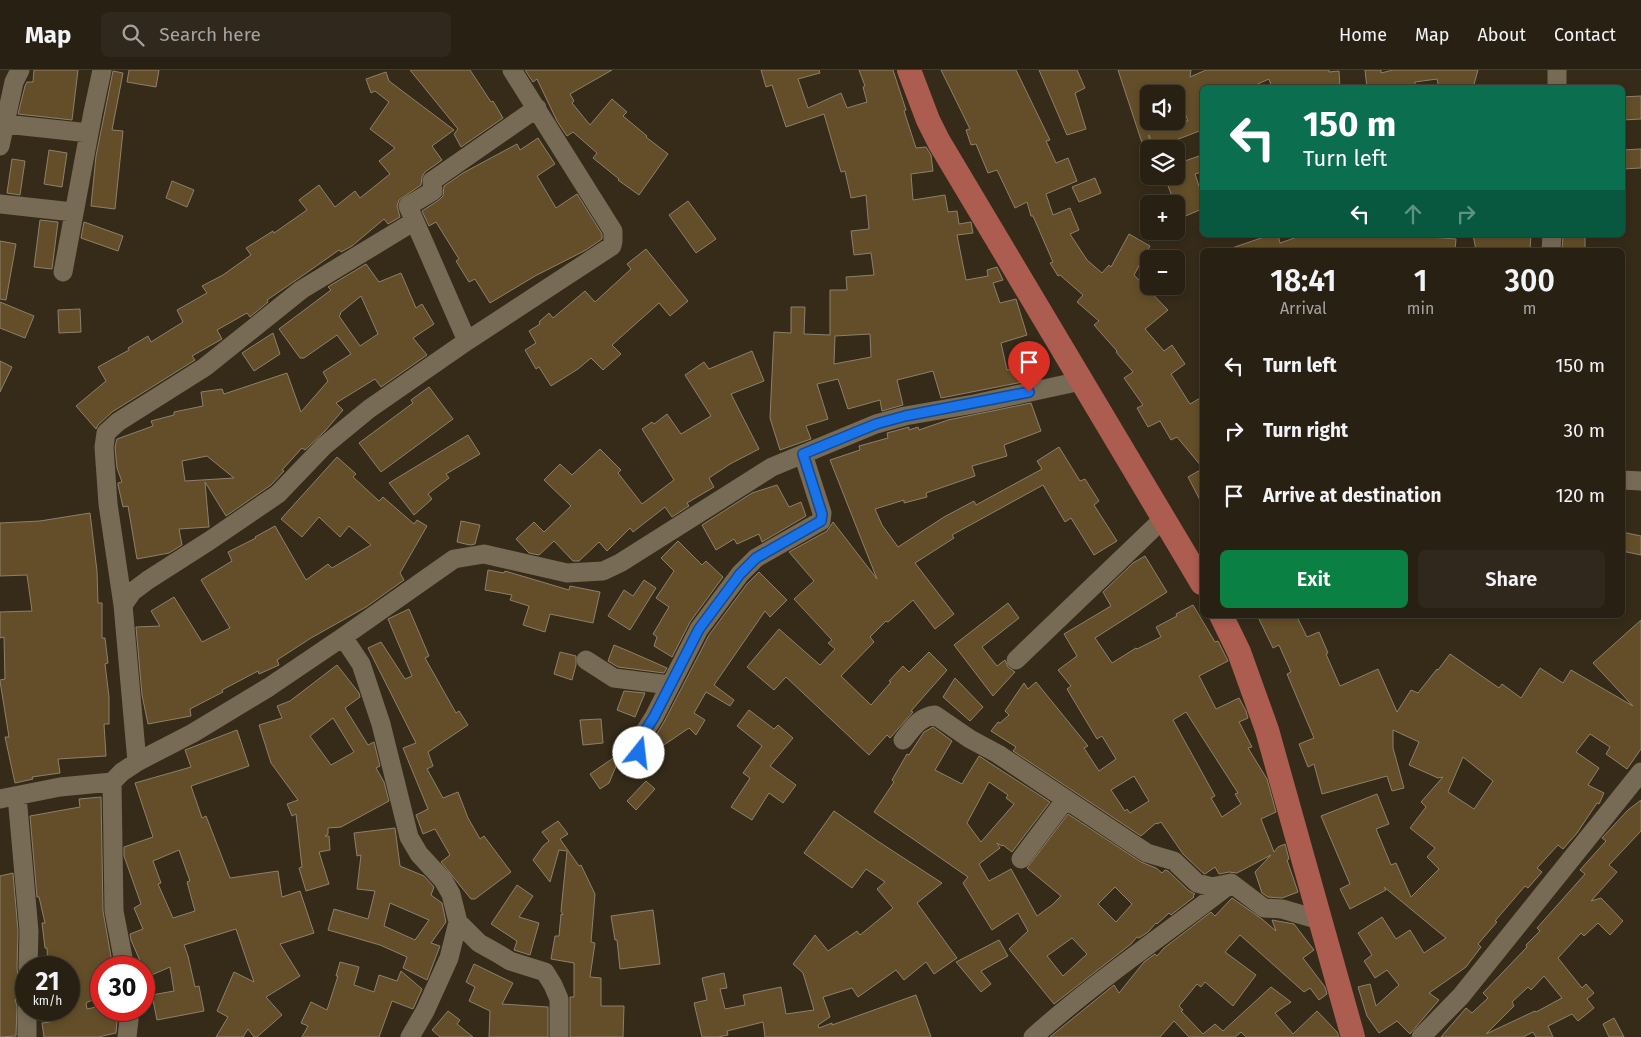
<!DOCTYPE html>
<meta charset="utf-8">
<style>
:root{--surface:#282013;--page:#30281c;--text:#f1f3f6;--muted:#a5a3a0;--line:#443e33;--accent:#0b8043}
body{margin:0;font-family:"Fira Sans",sans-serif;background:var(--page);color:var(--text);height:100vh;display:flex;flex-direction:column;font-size:19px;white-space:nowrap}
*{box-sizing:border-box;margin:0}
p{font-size:16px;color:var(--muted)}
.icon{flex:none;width:28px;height:28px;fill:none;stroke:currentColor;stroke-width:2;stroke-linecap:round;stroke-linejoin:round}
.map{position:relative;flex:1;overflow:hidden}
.drawer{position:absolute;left:1200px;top:178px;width:425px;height:370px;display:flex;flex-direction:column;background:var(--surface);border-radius:8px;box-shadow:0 2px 8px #0003,0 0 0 1px var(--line)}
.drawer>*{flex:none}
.banner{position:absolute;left:1200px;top:15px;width:425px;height:152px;border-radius:8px;box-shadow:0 2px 8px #0003,0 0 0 1px var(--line);background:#0b6e4f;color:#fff;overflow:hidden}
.fabs{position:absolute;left:1140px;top:15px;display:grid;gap:10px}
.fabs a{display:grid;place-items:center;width:45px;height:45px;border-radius:8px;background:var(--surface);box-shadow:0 2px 8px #0003,0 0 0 1px var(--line);font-size:25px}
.speed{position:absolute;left:15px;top:886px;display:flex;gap:10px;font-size:25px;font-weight:700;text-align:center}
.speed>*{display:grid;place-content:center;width:65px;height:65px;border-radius:50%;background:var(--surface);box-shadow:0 2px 8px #0003,0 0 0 1px var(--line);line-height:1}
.speed small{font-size:12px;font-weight:400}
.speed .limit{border:8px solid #d22;background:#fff;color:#111}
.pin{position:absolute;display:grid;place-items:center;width:42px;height:42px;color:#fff;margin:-51px -21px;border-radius:50% 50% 50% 0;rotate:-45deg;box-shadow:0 0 5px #0007}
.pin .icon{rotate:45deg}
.me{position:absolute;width:55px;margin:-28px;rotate:16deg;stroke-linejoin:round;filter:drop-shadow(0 0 4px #0008)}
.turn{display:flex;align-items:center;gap:18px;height:105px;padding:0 20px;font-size:22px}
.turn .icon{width:65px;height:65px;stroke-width:2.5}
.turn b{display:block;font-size:35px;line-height:42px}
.lanes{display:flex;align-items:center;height:48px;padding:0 20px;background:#0003;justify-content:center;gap:25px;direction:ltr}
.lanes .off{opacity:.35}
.eta{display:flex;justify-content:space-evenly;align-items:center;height:85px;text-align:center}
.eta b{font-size:30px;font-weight:600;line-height:35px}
.cta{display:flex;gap:10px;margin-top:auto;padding:10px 20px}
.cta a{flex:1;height:58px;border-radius:8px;background:var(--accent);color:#fff;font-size:20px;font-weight:600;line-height:58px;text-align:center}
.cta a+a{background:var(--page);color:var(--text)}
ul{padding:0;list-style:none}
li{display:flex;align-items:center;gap:15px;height:65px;padding:0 20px}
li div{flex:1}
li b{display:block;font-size:19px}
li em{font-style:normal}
header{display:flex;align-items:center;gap:30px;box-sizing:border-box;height:70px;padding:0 25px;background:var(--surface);border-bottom:1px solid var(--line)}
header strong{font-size:24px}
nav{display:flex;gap:28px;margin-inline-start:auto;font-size:18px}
.search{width:350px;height:45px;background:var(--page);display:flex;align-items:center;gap:12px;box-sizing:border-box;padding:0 18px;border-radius:8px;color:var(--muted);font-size:19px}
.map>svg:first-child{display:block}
.building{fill:#634e29;stroke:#8d806b;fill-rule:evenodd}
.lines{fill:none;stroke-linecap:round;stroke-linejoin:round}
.minor{stroke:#776b56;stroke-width:19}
.major{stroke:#ac5d50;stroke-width:24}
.route-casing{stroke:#114b97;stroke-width:12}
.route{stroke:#1a73e8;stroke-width:9}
</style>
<header>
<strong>Map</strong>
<div class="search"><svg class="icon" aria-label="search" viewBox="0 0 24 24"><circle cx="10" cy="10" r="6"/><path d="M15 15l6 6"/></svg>Search here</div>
<nav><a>Home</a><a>Map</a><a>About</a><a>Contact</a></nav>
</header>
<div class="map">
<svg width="1641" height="967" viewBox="0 0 1641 967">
<rect width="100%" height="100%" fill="#362b19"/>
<path class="building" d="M34 0H78L72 50 18 44 25 16 27 12H33Z
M129 0H159L156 17 127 12Z
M410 0H470L491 32 493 31 503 48 461 77 454 64 458 59Z
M525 0H612L570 24 574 31 572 33 590 55 612 29 627 42 623 46 647 66 646 67 668 84 639 125 618 110 619 109 593 88 597 83 573 62 567 66 557 51 537 9 533 12Z
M761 0H819L820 3 798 9 808 38 841 23 847 38 867 32 863 17 865 16 859 0H893L906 40 904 41 916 78 926 77 931 85 933 101 911 104 913 130 945 125 948 142 957 141 959 154 971 152 973 163 957 165 966 210 988 206 987 200 997 197 1003 210 993 213 1000 233 1016 229 1027 265 1001 273 1007 300 1034 293 1038 309 941 328 933 301 897 310 903 335 882 341 880 330 848 339 838 309 817 314 828 349 806 356 811 369 780 380 770 348 774 262 791 263V237H805L804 264 830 265V220H847L846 207 874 205 871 183 854 185 851 161 869 159 866 125 851 128 845 101 841 102 824 44 786 57 772 15 766 17ZM870 264 871 287 834 294 835 266Z
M941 0H1016L1050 70 1046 71 1056 93 1068 88 1077 111 1046 124 1053 145 1070 138 1079 160 1070 164 1087 190 1102 203 1109 195 1111 197 1129 164 1150 176 1134 205 1168 240 1145 259 1164 281 1172 275 1185 294 1171 304 1190 334 1202 327V397L1177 367 1171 370 1160 351 1148 357 1137 338 1143 335 1124 308 1133 302 1116 282 1117 281 1094 255 1099 251 1077 232 1083 225 1060 205 1058 206 1050 193 1053 192 1033 146H1031L1027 132 1015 138 997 100 988 103 976 74 971 75 966 60 970 59Z
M1039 0H1077L1085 18 1075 23 1086 59 1067 65Z
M1118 0H1191L1190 7 1206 0H1329V2L1339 1 1340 18H1272L1269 9 1249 18H1202V60L1176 70 1179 79H1154L1149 65V88H1147ZM1149 24H1178L1188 51H1149Z
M1365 0H1381V3L1393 0H1478L1473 18H1439L1437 9 1415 12V18H1367Z
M113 1 123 3 112 60 123 61 115 139 91 136 96 86Z
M386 2 389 11 454 60 432 76 442 90 425 102 422 107 421 115 399 130 397 136 400 147 388 154 384 149 352 176 341 182 339 180 302 206 267 230 268 232 250 247 247 243 217 260 222 269 192 286 195 290 112 342 98 355 96 359 76 336 106 311 98 297 129 280 128 278 148 266 151 272 183 252 177 240 207 223 202 216 223 205 251 185 246 178 273 161 274 163 307 140 299 130 319 115 335 137 355 121 360 128 390 104 379 91 395 78 370 59 389 32 375 21 371 23 366 9Z
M1641 26V49L1622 50V27Z
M538 68 555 94 537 106 556 138 577 124 602 164V169L586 180 535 206 490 233 475 209 469 212 456 191 459 189 436 152 429 156 422 141 439 130 443 126 444 116 463 103 517 74 520 80Z
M1641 79V98L1622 99V80Z
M49 80 67 83 62 117 44 114Z
M1202 85V102L1195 104 1202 125V139L1176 150V134H1175L1165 108 1176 106V94Z
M12 89 25 91 20 125 7 123Z
M1095 108 1101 123 1079 132 1072 117Z
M172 111 194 120 187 137 166 128Z
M688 131 716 169 696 183 669 145Z
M40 150 58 152 52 199 34 197Z
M84 152 123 166 118 181 81 168Z
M1270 165H1278L1280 173 1303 165H1418V166L1456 169 1455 180H1232V178Z
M1473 165H1531L1530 180H1476Z
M1563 165H1585V180H1562Z
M0 171 16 174 6 230 0 229Z
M646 179 688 231 670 246 659 233 612 275 621 284 603 300 591 288 578 299 551 316 539 297 536 299 525 280 536 273 529 261 540 254 539 252 549 243 553 248 585 221 595 232 631 199 627 194Z
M366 194 379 212 401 203 416 238 422 234 434 254 413 268 427 285 381 317 375 309 336 333 343 340 325 361 305 380 302 378 282 400 284 401 271 415 226 446 205 412 209 457 179 459 182 475 169 483 137 489 128 436 123 437 118 415V413L122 412 117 398 115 377 117 369 153 356 151 351 174 345V342L203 336 201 322 222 319 224 324 287 303 301 342 328 311 323 302 351 284 337 265 304 288H300L279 259 331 220 328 217 331 215ZM361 226 378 264 360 276 339 246 341 244 340 243ZM207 386 234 408 185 411 182 391Z
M0 232 34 246 25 268 0 258Z
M80 239 81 262 59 263 58 240Z
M273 263 280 284 254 301 242 283Z
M752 281 764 311 731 324 759 379 730 394 709 408 714 417 687 433 689 436 672 447 665 437 633 462 630 458 607 481 599 472 579 491H573L554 471 539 485 529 483 516 469 534 452 544 462 571 436 544 410 560 394 572 405 600 379 621 400 618 403 642 434 674 410 642 359 652 352 654 354 667 344 681 364 711 346 685 305 704 292 709 299Z
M0 291 12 297 0 322Z
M429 317 453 349 381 402 359 373 413 333 411 330Z
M1031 333 1041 361 1004 375 1007 386 972 396 975 406 926 423 927 427 904 433V430L875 439 882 455 898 477 944 447 974 431 976 435 1042 399 1037 391 1059 377 1080 411 1085 409 1099 431 1094 435 1117 471 1094 485 1071 448 1065 452 1043 415 952 465 954 468 915 493 954 544 935 559 913 530 888 552 886 551 870 567 874 572 841 606 871 635 891 612 889 611 903 596 909 602 929 582 947 600 911 641 913 642 890 668 887 665 869 685 786 607 774 620 747 597 779 559 820 595 835 579 828 573 832 570 794 529 814 511 789 482 827 461 833 452 877 509 830 390 860 380 859 376 888 368 887 363 909 357V360L918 357 919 360 948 350Z
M468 365 480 384 446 404 449 408 428 424 432 429 414 445 389 413Z
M337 387 356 404 353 407 379 431 383 427 414 454 417 450 427 456 400 503 404 510 366 537 311 568 277 590 279 595 259 604 258 601 222 620 223 622 190 639 191 646 148 654 142 625 136 557 160 556 151 541 174 527 202 572 230 558 201 510 232 491 228 482 256 468 255 467 275 456 306 510 328 494 332 498 371 475 349 456 340 467 319 447 302 467 281 449Z
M1202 399V434L1188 407Z
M777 415 789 437 801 432 806 446 762 472 759 464 737 474 734 469 716 480 702 455 752 423Z
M90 443 97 501 98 533H102V568H105L108 593 105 594 109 627V654H104L106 686 58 689 60 703 32 707 33 709 15 713 5 667H9L0 611V610L5 609 4 567 0 568V542L32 541 27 505 0 506V453L40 451Z
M461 451 480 455 475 474 470 475 457 472Z
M1622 462 1641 466V485L1622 481Z
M678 471 702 495 706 491 723 507 690 552 672 587 654 576 657 567 653 564 669 537 656 528 674 501 661 488Z
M1145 486 1167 522 1095 568 1112 593 1136 578 1137 579 1161 567 1156 557 1177 546 1176 544 1193 535 1215 572 1218 571 1228 591 1199 606 1216 639 1239 628 1246 641 1248 648 1239 652 1252 677 1248 678 1267 709 1276 742 1261 749 1274 782 1278 777 1285 774 1289 789 1287 790 1298 822 1282 828 1268 827 1262 823 1255 802 1271 785 1237 803 1229 802 1219 804 1215 797 1205 804 1203 803 1183 784 1161 752 1157 754 1156 753 1141 766 1013 681 1016 677 991 661 998 652 1000 653 1009 645 1005 641 1024 613 1028 619 1036 612 1088 676 1084 678 1099 701 1116 689 1102 666 1097 669 1067 619 1071 616 1058 600 1077 586 1064 564 1111 536 1103 522 1133 493ZM1186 642 1238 723 1235 724 1241 734 1222 747 1211 728 1215 726 1173 650ZM1134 706 1149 731 1130 743 1127 739 1125 741 1111 720Z
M488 500 504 503 505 501 569 520 570 516 600 522 593 553 550 544 545 562 523 555 529 536 510 530 512 525 485 520Z
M759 502 787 530 770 547 765 541 714 615 734 630 730 636 706 622 694 643 705 650 696 665 689 658 652 683 650 675 664 652 709 565 747 514Z
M644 510 656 518 630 560 608 546 624 520 633 526Z
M1008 533 1019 548 982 577 997 596 1005 590 1008 597 1015 602 993 626 954 575Z
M409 539 429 586 425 588 456 643 459 641 468 655 428 682 433 696 427 699 443 728 458 722 468 748 480 769 484 766 511 802 475 829H471L441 792 450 785 435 759 423 764 416 745 428 739 403 678 416 673 368 578 381 572 405 609 412 606 388 549Z
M1257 545H1296L1307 567 1319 562 1328 583 1326 584 1340 616 1378 599 1397 642 1411 620 1418 623 1437 599 1438 600 1450 584 1499 618 1502 614 1521 628 1540 598 1563 613 1571 600 1633 636 1593 593 1641 550V679L1627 699 1606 684 1610 677 1590 664 1576 682 1599 698 1588 715 1604 723 1599 734 1597 733 1577 763 1563 779 1558 775 1537 798 1542 802 1528 818 1525 816 1495 851 1497 852 1478 874 1481 877 1466 897 1429 923 1439 930 1410 964 1397 951 1379 963 1367 946 1358 917 1370 914 1376 936 1399 915 1387 900 1375 908 1364 891 1372 885 1358 863 1382 847 1396 869 1410 860 1424 883 1446 868 1384 817 1386 820 1350 839 1340 819 1350 814 1321 746 1377 724 1389 754 1376 759 1391 795 1396 793 1411 827 1439 799 1427 787 1435 778 1410 758 1426 737 1421 732 1443 707 1438 708 1409 695 1419 672 1393 660V678L1404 718 1392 721 1387 706 1322 724 1314 694 1308 697 1299 674 1314 668 1287 604 1291 602 1279 575 1273 578ZM1463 687 1493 711 1474 739 1448 722Z
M614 575 633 583 667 598 664 603 618 597 608 591Z
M560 582 576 586V595L572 610 554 604Z
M337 595 359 623 360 627 345 638 368 675 374 672 380 696 376 698 384 712 389 731 341 757 328 758V764L325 766H329L330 780 319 782 329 814 306 821 299 798 302 797 296 744 292 746 287 734 298 730 271 693 259 655 282 648 277 636 290 631ZM333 648 354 682 331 695 310 666Z
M955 608 983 637 970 651 943 627Z
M624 621 645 623 635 647 617 640Z
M749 640 774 659 778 655 793 668 770 696 796 715 783 733 769 723 752 750 731 737 750 708 743 703 762 676 737 656Z
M601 649 603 673 583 675 580 650Z
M933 657 952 671 935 700 962 714 979 686 1050 732 1012 782 1003 775 1002 776 997 773 1000 778 979 794 989 811 1011 799 1037 846 1052 835 1061 826 1027 798 1068 744 1141 792 1156 798 1162 803 1165 800 1168 801 1189 821 1195 824 1193 826 1194 827 1171 845 1169 843 1157 854 1156 853 1148 862 1139 868 1137 867 1131 874 1054 934 1009 879 1028 861 1018 843 992 860 963 813 968 807 874 742 894 712 892 710 907 684 909 685 924 662ZM989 712 1008 725 1006 728 1014 734 981 772 967 753ZM1115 817 1132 834 1116 852 1098 834ZM1072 868 1087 884 1063 906 1047 886Z
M237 660 249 696 191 716 202 748 206 746 230 808 278 801 282 827 300 821 314 863 280 874 300 906 266 927 282 945 257 967H254L248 959 243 967H216L228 947 217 941 234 902 254 912 236 859 184 875 188 886 195 917 199 916 204 941 157 950 152 925 174 921 170 897 147 907 131 870 130 864 143 859 134 838 141 834 124 786V777L153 767 135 713 191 697 185 680ZM179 780 190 811 187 812 195 841 173 848 158 814 161 813 153 791Z
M622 682 609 713 600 719 590 704Z
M646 711 655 719 636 740 627 731Z
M101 727 103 841 113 898H101V926L86 933 87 939 101 936V940H118L116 963 98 967H44L42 953 50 952 48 940H69V898H48L47 878H45L42 853H45L39 827H37L30 746 80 737 79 729Z
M1641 730V761L1609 795 1617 802 1591 831 1601 828 1623 851 1610 865 1598 853 1584 866 1581 863 1558 888 1582 918 1586 914 1594 923 1587 929 1594 938 1578 951 1572 944 1548 956 1553 967H1536L1533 962 1523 967H1441L1466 938 1472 943 1488 928 1483 923 1527 877 1526 875 1540 861 1537 858 1585 804 1580 800 1606 771 1602 768 1628 740ZM1544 906 1562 928 1536 942 1535 941 1486 964 1514 936 1512 932 1528 917 1531 920Z
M834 741 879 772 942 813 917 833 957 888 934 904 926 892 904 910 896 900 858 927 852 918 823 927 830 947 818 955 819 958 832 953V955L916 925 931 967H765L763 952 727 961 728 965 718 967H702L694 933 707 930 702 908 724 903 727 918 720 919 725 939 745 935 743 925 781 917 786 944 814 940 803 903 793 894 815 865 828 881 857 861 860 865 893 838 877 819 885 812 866 799 852 818 804 783Z
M558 751 568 764 560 769 579 796 581 795 595 824 591 872 595 873 590 907 601 908V936H624L623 967H570V927H574V893L551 889 555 866H559L561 844 563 845 561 841 567 781 559 780 550 812 533 790 543 776 549 771 542 762Z
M395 758 400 796 424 806 434 817 431 825 442 833 446 852 431 873 440 876 427 910 403 898 407 887 380 875 328 860 334 839 368 849 375 821 357 819 361 785 357 786 354 763ZM390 833 429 850 415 870 384 856Z
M13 803 18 861 17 898 22 928 15 930 17 936 16 966 0 967V806Z
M517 815 533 826 519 847 539 853 530 885 514 880 517 871 491 854Z
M1232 828 1262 849 1276 861 1272 850 1294 854 1314 880 1303 888 1325 917 1327 924 1319 930 1310 918 1304 922 1240 865 1225 882 1256 905 1233 936 1205 912 1201 917 1197 914 1179 936 1183 940 1181 941 1203 964 1215 954 1223 961 1271 917 1291 932 1275 943 1293 964 1317 941 1337 962 1339 967H1246L1241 962 1235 967H1189L1174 951 1160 967H1050L1114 915 1119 923 1144 892 1155 884 1157 886 1164 878 1211 842 1215 846Z
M653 840 660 894 620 899 617 870H615L611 846Z
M999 870 1008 886 981 901 991 914 981 922 956 892Z
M340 892 359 897 354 915 374 922 379 905 397 911 401 901 422 919 413 939 392 931 379 967H302L308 956 301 953 311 932 327 940 338 906H336Z
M474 894 513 913 502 934 548 937V967H489L490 941 469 931 475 917 466 912Z
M448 941 460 950 457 954 473 967H440L432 960Z
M1614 948 1624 967H1609L1603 954Z"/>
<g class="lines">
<path class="minor" d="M1557 18V0
M5 54 89 63
M0 76 14 12 20 0
M0 134 73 142
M1551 180 1552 165
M63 202 93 42 102 0
M467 271 408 136 433 121 432 111 537 38
M1622 410 1641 411
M123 535 132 522 148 510 209 471 278 424 324 376 369 339 467 271 612 176 613 171V161L512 0
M343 567 361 594 381 654 409 767 419 784 443 810 451 824 458 852 449 888 425 941 410 967
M586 590 614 608 670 615
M1016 590 1164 448
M903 670C913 658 919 647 935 645L970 669 998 684 1133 774 1147 783 1174 791 1197 813 1212 817 1231 813 1264 838 1282 839 1320 850
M137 692 123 535 108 434 104 377 106 363 118 352 205 297 301 220 413 152
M648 697 639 683 638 672 654 647 699 559 740 504 756 488 821 451 822 443 803 384
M112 712 114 841 125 898
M17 726 29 861 28 898
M0 729 60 717 112 712 122 702 137 692 193 663 269 617 343 567 454 489 484 484 567 503 603 501 620 493 772 397 876 354 905 346 974 334 1081 311
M1021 789 1066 729
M458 852 479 873 497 883 510 891 545 902 553 915 559 929V967
M27 967V940
M127 967 129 950V940
M1033 967C1095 912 1164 865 1229 815
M1421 967 1461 926 1641 702"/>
<path class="major" d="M909 0 928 50 939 72 1202 513
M1221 545 1239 582 1267 660 1353 967"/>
</g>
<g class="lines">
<g class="route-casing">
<path id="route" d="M639 683 638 672 654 647 699 559 740 504 756 488 821 451 822 444 803 384 876 354 905 346 1029 322"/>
</g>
<use href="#route" class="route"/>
</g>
</svg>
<div class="fabs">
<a><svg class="icon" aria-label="sound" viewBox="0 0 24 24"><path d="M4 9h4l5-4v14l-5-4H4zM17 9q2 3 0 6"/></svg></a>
<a><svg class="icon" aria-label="layers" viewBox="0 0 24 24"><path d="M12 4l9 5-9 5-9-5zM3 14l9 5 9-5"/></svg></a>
<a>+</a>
<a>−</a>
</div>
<div class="speed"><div>21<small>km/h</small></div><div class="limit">30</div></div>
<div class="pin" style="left:1029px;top:322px;background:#d93025"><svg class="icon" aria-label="arrive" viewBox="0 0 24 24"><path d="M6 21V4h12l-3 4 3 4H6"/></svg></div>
<svg class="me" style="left:639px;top:683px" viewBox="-20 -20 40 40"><circle r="19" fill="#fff"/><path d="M0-13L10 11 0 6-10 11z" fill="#1a73e8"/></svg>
<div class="banner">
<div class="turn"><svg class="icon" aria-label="left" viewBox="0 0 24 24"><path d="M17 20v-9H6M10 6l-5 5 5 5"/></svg><div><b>150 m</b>Turn left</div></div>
<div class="lanes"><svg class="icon" aria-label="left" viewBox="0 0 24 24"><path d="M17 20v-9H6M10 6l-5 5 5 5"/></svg><svg class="icon off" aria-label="ahead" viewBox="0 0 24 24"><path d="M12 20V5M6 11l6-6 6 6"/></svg><svg class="icon off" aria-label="right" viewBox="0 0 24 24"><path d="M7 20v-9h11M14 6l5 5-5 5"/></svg></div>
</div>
<section class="drawer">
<div class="eta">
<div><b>18:41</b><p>Arrival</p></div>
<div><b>1</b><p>min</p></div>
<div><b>300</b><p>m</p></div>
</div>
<ul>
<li><svg class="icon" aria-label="left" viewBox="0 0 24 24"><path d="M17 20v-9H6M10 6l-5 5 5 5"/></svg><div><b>Turn left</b></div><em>150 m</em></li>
<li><svg class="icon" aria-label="right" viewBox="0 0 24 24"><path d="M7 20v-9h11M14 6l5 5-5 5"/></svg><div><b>Turn right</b></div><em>30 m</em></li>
<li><svg class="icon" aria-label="arrive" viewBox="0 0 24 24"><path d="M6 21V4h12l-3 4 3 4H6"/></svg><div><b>Arrive at destination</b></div><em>120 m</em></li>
</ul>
<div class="cta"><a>Exit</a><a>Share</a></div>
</section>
</div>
